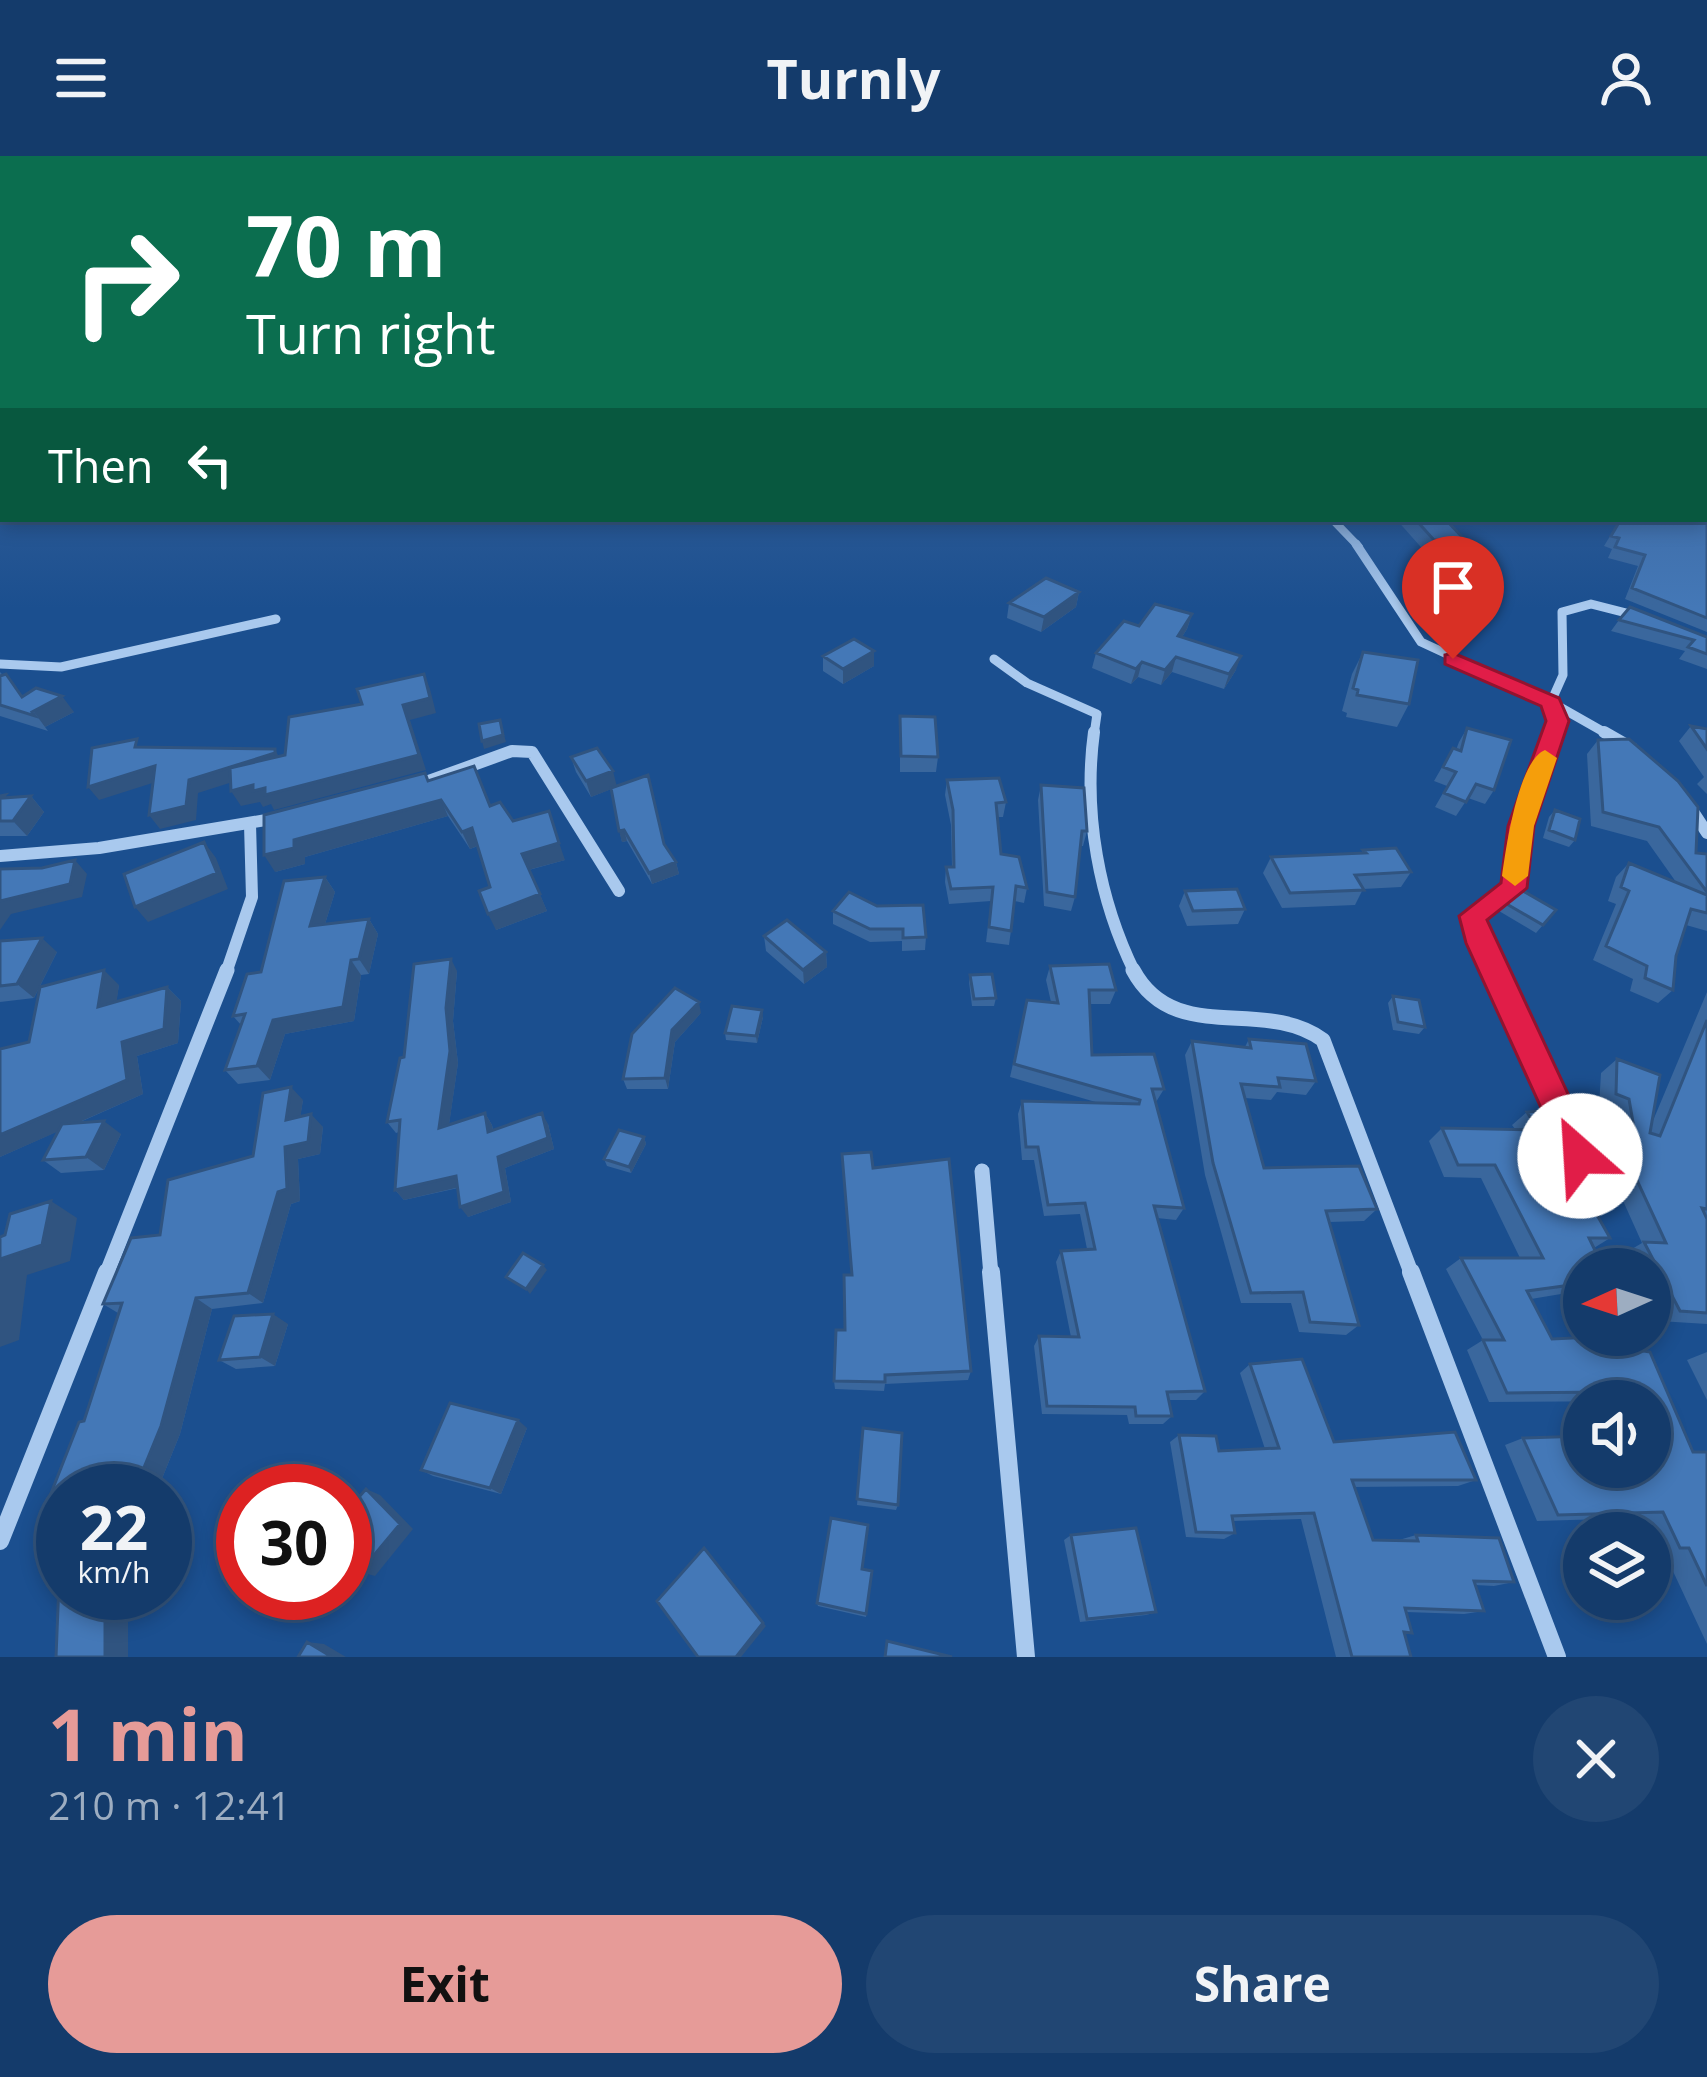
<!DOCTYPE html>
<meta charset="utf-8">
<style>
:root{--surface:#143b6b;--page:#214673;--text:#f1f3f6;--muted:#9dadc1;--line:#33557e;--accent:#e69b98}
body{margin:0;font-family:"Open Sans",sans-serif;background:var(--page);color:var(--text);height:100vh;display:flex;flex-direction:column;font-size:45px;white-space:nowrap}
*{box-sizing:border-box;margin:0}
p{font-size:39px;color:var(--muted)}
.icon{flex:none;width:66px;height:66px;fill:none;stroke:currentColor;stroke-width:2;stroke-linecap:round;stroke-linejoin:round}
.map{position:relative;height:1501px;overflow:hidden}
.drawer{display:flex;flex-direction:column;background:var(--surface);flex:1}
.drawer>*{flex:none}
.guide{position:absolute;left:0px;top:0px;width:1707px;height:366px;box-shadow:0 6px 18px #0003,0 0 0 3px var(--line);background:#0b6e4f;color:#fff;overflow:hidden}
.needle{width:78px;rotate:267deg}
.fabs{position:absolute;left:1563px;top:1092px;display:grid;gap:24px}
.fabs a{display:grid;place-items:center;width:108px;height:108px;border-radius:50%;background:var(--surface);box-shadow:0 6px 18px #0003,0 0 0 3px var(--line);font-size:60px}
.speed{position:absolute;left:36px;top:1308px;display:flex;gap:24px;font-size:60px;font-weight:700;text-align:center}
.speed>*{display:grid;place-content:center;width:156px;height:156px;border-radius:50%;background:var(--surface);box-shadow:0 6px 18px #0003,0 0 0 3px var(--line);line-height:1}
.speed small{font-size:30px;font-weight:400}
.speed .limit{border:18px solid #d22;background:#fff;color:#111}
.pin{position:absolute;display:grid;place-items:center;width:102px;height:102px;color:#fff;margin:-123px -51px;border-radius:50% 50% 50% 0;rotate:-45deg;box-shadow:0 0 12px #0007}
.pin .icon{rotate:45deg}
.me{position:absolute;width:132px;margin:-66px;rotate:334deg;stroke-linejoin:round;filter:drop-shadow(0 0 9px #0008)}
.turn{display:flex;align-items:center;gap:42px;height:252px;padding:0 48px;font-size:54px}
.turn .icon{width:156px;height:156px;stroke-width:2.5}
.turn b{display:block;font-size:84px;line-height:102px}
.then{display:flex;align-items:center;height:114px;padding:0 48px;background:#0003;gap:24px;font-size:45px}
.round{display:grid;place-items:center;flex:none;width:126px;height:126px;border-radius:63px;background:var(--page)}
.headline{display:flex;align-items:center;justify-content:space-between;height:204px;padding:0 48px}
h1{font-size:72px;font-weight:700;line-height:90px;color:var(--accent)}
.cta{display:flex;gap:24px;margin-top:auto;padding:24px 48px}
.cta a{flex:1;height:138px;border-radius:72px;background:var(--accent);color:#111;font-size:48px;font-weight:700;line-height:138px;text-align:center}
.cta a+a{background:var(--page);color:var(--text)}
header{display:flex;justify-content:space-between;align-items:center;height:156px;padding:0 48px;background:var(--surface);font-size:54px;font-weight:700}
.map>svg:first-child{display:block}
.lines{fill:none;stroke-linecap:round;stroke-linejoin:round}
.street-far4{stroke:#a9c9ee;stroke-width:8}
.street-far3{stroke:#a9c9ee;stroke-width:9}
.street-far2{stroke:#a9c9ee;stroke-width:12}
.street-far1{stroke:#a9c9ee;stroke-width:15}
.street{stroke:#a9c9ee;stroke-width:18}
.wall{fill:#3a679d;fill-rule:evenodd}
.shaded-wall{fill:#305480}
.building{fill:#4478b7;stroke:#305480;stroke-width:3}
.route{fill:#e11d48;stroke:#92132f;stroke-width:3}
.slow{fill:#f59e0b}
</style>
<header><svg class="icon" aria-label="menu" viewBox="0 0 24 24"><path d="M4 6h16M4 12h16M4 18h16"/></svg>Turnly<svg class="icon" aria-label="person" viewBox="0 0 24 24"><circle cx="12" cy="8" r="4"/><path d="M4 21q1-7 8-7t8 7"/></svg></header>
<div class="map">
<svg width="1707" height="1501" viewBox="0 0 1707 1501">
<rect width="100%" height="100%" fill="#1b4f8f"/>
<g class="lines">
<path class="street-far4" d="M1332 363 1359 391"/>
<path class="street-far3" d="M1356 388 1421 486 1551 546 1609 579
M994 503 1027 527 1097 558 1094 579
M0 508 61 511 276 463
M1552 579 1557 565 1551 546 1563 519 1562 456 1591 448 1642 461"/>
<path class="street-far2" d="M1094 576C1083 657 1099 744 1135 817
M1604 576 1632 592
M426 626 512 595 532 596 619 735
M1688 648 1707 677
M0 700 99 692 278 662
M226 817 252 741 250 668
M1494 817 1472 760 1514 732 1521 670 1553 576"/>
<path class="street-far1" d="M1133 814C1174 891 1263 840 1323 884L1412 1119
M1493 814 1564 966
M982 1015 991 1119
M106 1119 227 814"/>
<path class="street" d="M991 1116 1026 1501
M1411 1116 1557 1501
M0 1385 107 1116"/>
</g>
<path class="wall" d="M1396 363H1445L1464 383 1457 397 1427 398Z
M1599 363H1687L1707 368V476L1625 443 1638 410 1608 402 1612 393 1604 390 1618 367Z
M1079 436 1076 451 1041 476 1007 462 1009 447Z
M1192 458 1187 473 1182 481 1236 514 1224 533 1172 516 1161 529 1138 521 1131 528 1092 512 1096 497 1139 470Z
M1619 464 1707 481V513L1679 503 1685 495 1611 475Z
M874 495V510L843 528 823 515V500Z
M1363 496 1409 548 1397 571 1346 561 1347 557 1342 555 1352 518Z
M0 516 23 540 74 556 45 571 48 575 0 560Z
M900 560 938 601 936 616H900Z
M1691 570 1707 573V638L1697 628 1704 621 1679 585Z
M1467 572 1494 634 1485 648 1468 642 1456 660 1435 651 1447 630 1434 625 1453 592 1456 594 1459 586Z
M1598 584 1696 697 1707 698V775L1686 769 1676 800 1673 834 1658 847 1630 835 1633 823 1593 804 1616 748 1608 745 1616 721 1629 707 1676 726 1647 685 1591 670 1587 598Z
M571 601 617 630 664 688 676 706 679 718 652 728 627 685 622 686 611 633 591 641 576 616Z
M428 624 490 650 565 704 529 714 547 755 496 774 490 731 478 690 470 693 448 660 305 701V708L275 716Z
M947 624 1006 646 1003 661H998L1001 698 1027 732 1024 747 1015 745 1009 789 986 786 991 745 949 748 945 726 946 711H952L951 669 945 639Z
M1041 629 1087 675 1083 690H1080L1075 741 1071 755 1044 750 1038 644Z
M0 640 7 642 31 640 44 656 27 680H0Z
M1555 654 1575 684 1569 691 1543 682 1549 661Z
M1363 694 1411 716 1401 731 1363 733 1355 749 1282 752 1263 717 1271 701 1361 698Z
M325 721 335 736 325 768 369 763 378 778 369 818 361 819 354 865 285 878 270 924 238 928 225 914 241 869 233 860Z
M1185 735 1245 753 1238 768 1187 770 1179 750Z
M849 736 926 781 925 794 902 795V785L870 786 833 768V755Z
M1505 747 1556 754 1536 777 1499 755Z
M764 780 826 796 827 811 804 828 766 795Z
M0 785 57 796 34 842 0 846Z
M1050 810 1116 834 1110 848H1090L1092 899 1164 933 1156 946 1184 1052 1176 1064 1157 1062 1205 1235 1196 1244H1168L1172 1260 1163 1268H1129L1127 1259 1042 1258 1034 1190 1039 1180 1071 1181 1056 1106 1061 1095 1087 1093 1080 1058 1044 1060 1034 1004H1022L1018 958 1022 945 1099 947 1010 921 1027 844 1051 846 1046 824Z
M457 815 453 865 458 907 449 968 485 957 492 969 493 974 548 968 554 993 505 1012 511 1046 468 1061 458 1032 404 1044 395 1034 399 976 396 977 387 966 404 901Z
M970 819 996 842 994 850H972L969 826Z
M119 829 116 846 167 831 181 845 178 887 137 900 143 938 78 967 121 978 104 1014 61 1017 43 1004 58 975 0 1001V893L29 886Z
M1707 836V1168L1659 1165 1650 1147V1113H1633L1625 1097 1642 1087 1606 1007 1618 998 1612 956 1599 951 1601 917 1617 903 1652 967Z
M1393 840 1425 871 1419 878 1393 874 1388 847Z
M701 857 675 886 668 933H627L623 923Z
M763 861 757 887 726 884 725 877Z
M1249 883 1316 925 1306 939 1277 936 1271 944 1245 942 1264 1012 1377 1053 1364 1065 1329 1066 1359 1169 1346 1179 1299 1176 1291 1147H1241L1205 1019 1185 899 1192 885 1245 891Z
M303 944 300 961 323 971 320 998 298 1003 300 1045 291 1048 263 1147 212 1153 180 1278 157 1335H63L118 1157 103 1148 253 1000Z
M1527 956 1596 1003 1579 1015H1573L1610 1082 1594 1092 1584 1113V1179H1635L1693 1296H1707V1488L1664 1396H1656L1650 1384V1377H1647L1640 1362 1537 1365 1505 1289 1523 1282 1650 1311V1245L1489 1246 1467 1194 1483 1184 1446 1113 1461 1102H1520L1481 1022 1444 1021 1429 985 1442 972 1515 973 1512 969ZM1561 1138 1580 1182 1552 1183 1531 1143Z
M644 981 646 988 631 1017 607 1010 604 1003Z
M873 1012 971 1215 968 1224 885 1228 884 1235 835 1233 834 1225 845 1174 851 1119Z
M288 1168 275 1210 236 1213 219 1204Z
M1707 1196V1244L1687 1204Z
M1250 1208 1334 1286 1476 1324 1458 1330 1354 1331 1373 1384H1399L1416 1379 1514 1426 1494 1430 1475 1429 1484 1455 1464 1458 1406 1456 1412 1477 1404 1478 1411 1501H1336L1301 1363 1233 1365 1235 1377 1224 1383 1186 1381 1170 1286 1179 1279 1219 1295 1265 1293 1240 1217Z
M527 1272 501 1338 433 1320 421 1314Z
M863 1272 898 1349 896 1354 857 1349Z
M1071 1379 1156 1456 1146 1459 1080 1466 1064 1384Z
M862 1413 872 1415 866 1461 818 1450 817 1447Z"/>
<path class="shaded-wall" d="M1079 436 1076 451 1041 476 1044 461Z
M1192 458 1187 473 1174 494 1178 480Z
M874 495V510L843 528V513Z
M1241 500 1236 514 1224 533 1229 518Z
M1176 501 1172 516 1161 529 1165 514Z
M1142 506 1138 521 1131 528 1136 513Z
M6 518 34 555 62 540 74 556 45 571Z
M424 518 430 533 436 557 410 564 426 614 274 654 271 648 263 651 260 646 241 650 231 635 253 629 403 549Z
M500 564 506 586 484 593 482 585Z
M275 593 283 610 198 637 196 664 160 673 149 659 189 624Z
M155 610 165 623 99 644 88 631Z
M613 615 617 631 591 641 586 625Z
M31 640 44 656 27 680 13 665Z
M441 644 448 660 305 701V708L275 716 264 699 294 684Z
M472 672 480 689 470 693 462 676Z
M554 672 565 704 528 714 522 698Z
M624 674 627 685 622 686 619 675Z
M204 686 216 702 228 733 148 766 135 751Z
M75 704 87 718 82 741 11 758 0 774V745Z
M676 706 679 718 652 728 649 717Z
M325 721 335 736 320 784 310 770Z
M540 738 547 755 496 774 488 758Z
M369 763 378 778 369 818 359 803Z
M42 782 57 796 34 842 17 828Z
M826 796 827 811 804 828 803 814Z
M451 803 457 815 453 865 458 907 447 983 439 972 446 852Z
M351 804 361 819 354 865 285 878 270 924 257 910 273 864Z
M104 814 119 829 114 865 98 851Z
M167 831 181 845 178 887 137 900 143 938 0 1001V979L122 886Z
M699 846 701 857 675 886 668 933 665 922 672 874Z
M762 854 763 861 757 887 756 880Z
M291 931 303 944 298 977 286 964Z
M485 957 492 969 495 987 488 976Z
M542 957 548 968 554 993 505 1012 511 1046 468 1061 460 1051 498 1001Z
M311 958 323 971 320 998 298 1003 300 1045 291 1048 263 1147 248 1137 285 991Z
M104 965 121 978 104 1014 86 1001Z
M644 981 646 988 631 1017 629 1011Z
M456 1020 464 1030 404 1044 395 1034Z
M51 1045 77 1062 70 1105 27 1119 19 1184 0 1191V1103Z
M543 1109 547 1114 530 1138 526 1133Z
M196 1142 212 1153 180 1278 157 1335H150L136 1331Z
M273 1158 288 1168 275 1210 260 1201Z
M518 1264 527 1272 501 1338 490 1332Z
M366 1333 380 1339 413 1373 375 1420 360 1416Z
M708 1397 766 1470 741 1501H736Z
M105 1437H128V1501H105Z
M307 1486 324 1488 346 1501H332Z"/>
<path class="building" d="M1707 306V353L1704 352V308Z
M1415 363H1445L1464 383 1434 384Z
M1621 363H1687L1707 368V462L1632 432 1645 399 1615 391 1619 382 1611 380Z
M1046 422 1079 436 1044 461 1009 447Z
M1155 448 1192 458 1178 480 1241 500 1229 518 1176 501 1165 514 1142 506 1136 513 1096 497 1124 465 1139 470Z
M1630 451 1707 481V498L1688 491 1694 484 1619 464Z
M854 483 874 495 843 513 823 500Z
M1363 496 1418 504 1409 548 1357 539 1358 534 1353 532Z
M6 518 22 541 36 532 62 540 32 556 35 560 0 549V520Z
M424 518 430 542 403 549 419 599 265 639V632L253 635V629L231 635 230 612 285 599 289 561 362 548 357 533Z
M900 560 935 561 938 601 901 600Z
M500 564 503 579 482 585 479 568Z
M1691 570 1707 573V593Z
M1467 572 1511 584 1494 634 1476 628 1466 646 1444 637 1456 616 1443 611 1453 592 1461 595Z
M137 583 135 591 275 593V597L189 624 186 650 149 659 155 610 88 631 92 592Z
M1629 583 1678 625 1698 651 1696 697 1707 698V736L1659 671 1603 656 1598 584Z
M597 592 613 615 586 625 571 601Z
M474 610 490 650 500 646 513 665 549 655 559 687 522 698 540 738 488 758 479 735 490 731 472 672 462 676 441 644 294 684V692L264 699V659L425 617 428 625Z
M648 619 664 688 676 706 649 717 624 674 619 675 611 632Z
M999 622 1006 646 996 647 1001 698 1019 701 1027 732 1016 730 1011 775 989 771 993 731 951 733 946 711H954L953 654 947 624Z
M1041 629 1084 632 1087 675H1082L1075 741 1047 736Z
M5 639 2 642 31 640 13 665H0V640Z
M1555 654 1580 663 1575 684 1549 674Z
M204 686 217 717 135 751 124 718Z
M1396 692 1411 716 1355 719 1364 734 1290 737 1271 701 1366 697 1363 694Z
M75 704 70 728 0 745V713L42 712Z
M1629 707 1707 739V757L1691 753 1676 800 1673 834 1645 822 1647 810 1606 790 1629 735 1621 731Z
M325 721 310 770 369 763 359 803 351 804 343 851 273 864 257 910 225 914 245 858 233 860 247 818 261 816 284 725Z
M1237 733 1245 753 1193 755 1185 735Z
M1523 735 1556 754 1543 769 1505 747Z
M849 736 877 750 923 749 926 781 903 782V773H870L833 755Z
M787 764 826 796 803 814 764 780Z
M42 782 17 828 0 830V785Z
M451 803 446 852 450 895 439 972 485 957 488 976 542 957 548 982 498 1001 504 1036 460 1051 456 1020 395 1034 400 964 387 966 400 902 404 901 414 808Z
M1109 808 1116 834H1089L1092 899 1154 898 1164 933H1152L1184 1052 1154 1050 1205 1235 1167 1236 1172 1260H1136L1135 1251 1047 1250 1039 1180 1079 1181 1061 1095 1095 1093 1085 1047 1048 1049 1038 991H1026L1022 945 1139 948 1140 944 1014 908 1027 844 1058 847 1050 810Z
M104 814 98 851 167 831 164 873 122 886 127 924 0 979V893L29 886 40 831Z
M992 818 996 842 974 843 970 819Z
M675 832 699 846 672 874 665 922 623 923 632 878Z
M1393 840 1419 844 1425 871 1398 866Z
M732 850 762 854 756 880 725 877Z
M1707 864V1053L1702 1052 1707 1063V1157L1680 1155 1644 1086 1666 1087 1623 994 1638 995 1629 943 1616 938 1617 903 1660 919 1650 977 1660 980Z
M1249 883 1306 888 1316 925 1278 922 1280 931 1241 928 1264 1012 1359 1010 1377 1053 1326 1055 1359 1169 1310 1166 1303 1136 1251 1137 1213 1007 1192 885 1251 892Z
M291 931 286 964 311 958 308 986 285 991 287 1033 278 1036 248 1137 196 1142 161 1270 136 1331 110 1335H63V1343L48 1345 79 1266 84 1265 122 1147 103 1148 131 1082 160 1079 168 1024 253 1000 263 937Z
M1566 953 1596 1003 1566 1004 1610 1082H1589L1604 1113H1584V1139L1579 1128 1527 1135 1552 1183 1635 1179 1643 1195 1650 1196 1693 1296H1707V1430L1689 1392H1680L1663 1356 1558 1359 1523 1282 1584 1280V1311H1650V1245H1619L1615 1236 1507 1237 1483 1184H1504L1461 1102H1543L1495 1009H1458L1442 972 1538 974 1527 956Z
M104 965 86 1001 43 1004 62 968Z
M619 974 644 981 629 1011 604 1003Z
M871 996 873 1012 949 1003 971 1215 885 1219V1226L834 1225 836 1174H845L844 1119H852L842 998Z
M51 1045 42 1089 0 1103V1081L5 1079 10 1058Z
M523 1097 543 1109 526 1133 506 1121Z
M273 1158 260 1201 219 1204 234 1160Z
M1302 1203 1334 1286 1455 1276 1476 1324H1352L1373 1384 1418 1385 1416 1379 1499 1382 1514 1426 1474 1425 1484 1455 1405 1452 1412 1477 1404 1476 1411 1501H1352L1314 1357 1232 1360 1235 1377 1196 1376 1179 1279 1216 1280 1219 1295 1279 1292 1250 1208Z
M450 1247 518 1264 490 1332 421 1314Z
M863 1272 902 1277 898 1349 857 1343Z
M366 1333 400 1368 360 1416 345 1399V1357Z
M831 1362 868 1369 862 1413 872 1415 866 1458 817 1447Z
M1136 1372 1156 1456 1087 1463 1071 1379Z
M704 1392 763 1467 736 1501H698L657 1445Z
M63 1423V1437H105V1501H56L59 1426Z
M887 1485 952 1501H885Z
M307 1486 332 1501H298Z"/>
<linearGradient id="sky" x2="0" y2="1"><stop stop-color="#0f2b4f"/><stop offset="0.54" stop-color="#39639b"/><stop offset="1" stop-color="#39639b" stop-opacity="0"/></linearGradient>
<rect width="1707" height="452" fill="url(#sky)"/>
<path class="route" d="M1453 497 1559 542 1569 565 1534 670 1527 732 1487 764 1597 1000 1592 1011 1580 1015 1568 1011 1466 787 1459 760 1501 727 1508 670 1546 565 1541 550 1445 508V499Z"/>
<path class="slow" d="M1545 594 1557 602 1534 670 1528 720 1515 730 1502 720C1506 692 1518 605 1545 594Z"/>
</svg>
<div class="fabs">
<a><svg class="needle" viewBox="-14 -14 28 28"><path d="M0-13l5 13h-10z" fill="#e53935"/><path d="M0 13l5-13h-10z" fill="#9dadc1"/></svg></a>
<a><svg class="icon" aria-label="sound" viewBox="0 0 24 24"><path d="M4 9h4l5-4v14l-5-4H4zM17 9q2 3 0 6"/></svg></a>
<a><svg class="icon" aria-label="layers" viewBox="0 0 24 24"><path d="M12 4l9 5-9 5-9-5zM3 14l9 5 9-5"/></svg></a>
</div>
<div class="speed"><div>22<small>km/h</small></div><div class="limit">30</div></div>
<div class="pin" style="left:1453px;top:503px;background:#d93025"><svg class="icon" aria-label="arrive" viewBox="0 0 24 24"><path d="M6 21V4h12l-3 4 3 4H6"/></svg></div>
<svg class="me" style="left:1580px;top:1000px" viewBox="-20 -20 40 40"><circle r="19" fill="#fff"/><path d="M0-13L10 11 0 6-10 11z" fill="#e11d48"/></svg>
<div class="guide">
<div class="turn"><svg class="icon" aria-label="right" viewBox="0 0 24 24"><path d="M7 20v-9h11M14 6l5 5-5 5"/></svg><div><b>70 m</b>Turn right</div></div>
<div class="then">Then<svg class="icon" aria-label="left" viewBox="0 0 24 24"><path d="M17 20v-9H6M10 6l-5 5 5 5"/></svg></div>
</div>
</div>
<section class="drawer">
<div class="headline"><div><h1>1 min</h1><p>210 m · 12:41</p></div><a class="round"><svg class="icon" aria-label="close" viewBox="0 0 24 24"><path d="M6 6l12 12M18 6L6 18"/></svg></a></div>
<div class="cta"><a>Exit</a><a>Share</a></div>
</section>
